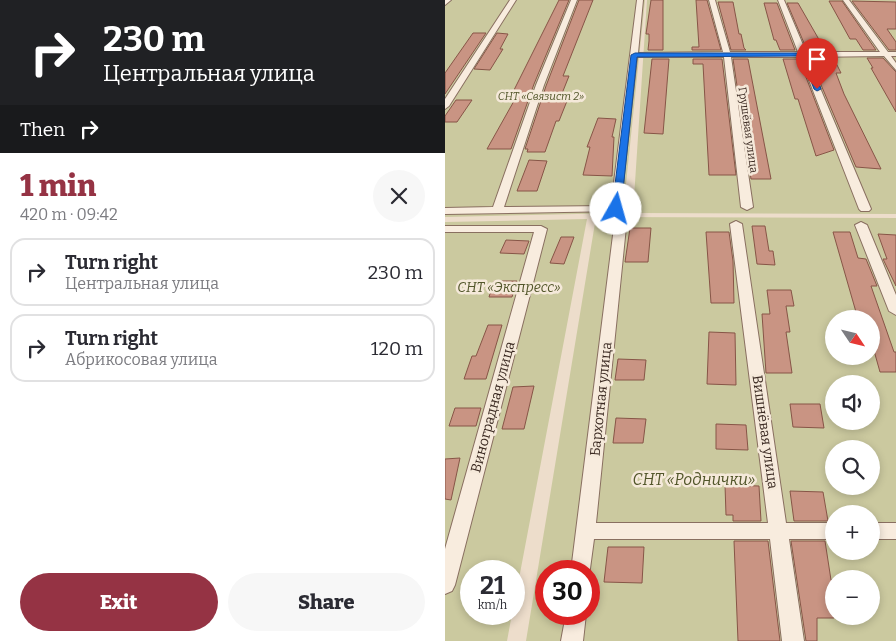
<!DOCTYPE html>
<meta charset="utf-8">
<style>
:root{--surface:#fff;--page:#f7f7f7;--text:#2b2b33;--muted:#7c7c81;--line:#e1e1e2;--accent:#953344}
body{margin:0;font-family:Bitter,serif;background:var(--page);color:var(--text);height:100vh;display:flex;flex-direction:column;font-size:19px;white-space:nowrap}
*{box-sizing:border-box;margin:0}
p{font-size:16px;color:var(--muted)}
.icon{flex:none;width:28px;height:28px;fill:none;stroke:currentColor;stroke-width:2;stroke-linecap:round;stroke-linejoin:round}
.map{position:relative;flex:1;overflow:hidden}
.details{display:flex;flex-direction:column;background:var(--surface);width:445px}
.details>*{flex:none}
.guide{background:#202124;color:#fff;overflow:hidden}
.needle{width:32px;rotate:125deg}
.controls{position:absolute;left:380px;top:310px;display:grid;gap:10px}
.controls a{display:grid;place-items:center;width:55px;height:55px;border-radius:50%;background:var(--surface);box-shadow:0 2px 8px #0003;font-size:25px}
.speed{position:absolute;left:15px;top:560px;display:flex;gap:10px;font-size:25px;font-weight:700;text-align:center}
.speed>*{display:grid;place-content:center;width:65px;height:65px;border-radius:50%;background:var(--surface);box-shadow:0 2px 8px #0003;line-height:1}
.speed small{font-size:12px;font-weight:400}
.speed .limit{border:8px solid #d22;background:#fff;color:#111}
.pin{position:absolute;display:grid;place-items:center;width:42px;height:42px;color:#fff;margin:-51px -21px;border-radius:50% 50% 50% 0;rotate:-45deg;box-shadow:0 0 5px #0007}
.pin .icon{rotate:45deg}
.me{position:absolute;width:55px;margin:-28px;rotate:7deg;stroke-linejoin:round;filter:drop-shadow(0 0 4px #0008)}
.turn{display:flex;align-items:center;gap:18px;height:105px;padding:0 20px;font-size:22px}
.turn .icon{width:65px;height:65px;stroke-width:2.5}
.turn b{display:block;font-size:35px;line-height:42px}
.then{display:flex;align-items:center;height:48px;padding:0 20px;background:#0003;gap:10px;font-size:19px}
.round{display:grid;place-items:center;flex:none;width:52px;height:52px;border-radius:26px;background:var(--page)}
.summary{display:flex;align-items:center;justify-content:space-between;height:85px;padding:0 20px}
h1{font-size:30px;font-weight:800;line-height:38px;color:var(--accent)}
.primary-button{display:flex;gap:10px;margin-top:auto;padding:10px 20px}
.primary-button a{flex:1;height:58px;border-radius:30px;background:var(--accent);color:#fff;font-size:20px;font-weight:800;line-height:58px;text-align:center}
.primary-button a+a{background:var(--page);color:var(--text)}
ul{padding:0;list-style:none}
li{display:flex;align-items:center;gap:15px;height:68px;margin:0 10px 8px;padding:0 10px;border:2px solid var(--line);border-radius:15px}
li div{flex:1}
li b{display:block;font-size:19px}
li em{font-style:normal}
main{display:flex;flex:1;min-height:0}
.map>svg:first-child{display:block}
.green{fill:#cbc99f;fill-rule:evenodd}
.building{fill:#c99483;stroke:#875547}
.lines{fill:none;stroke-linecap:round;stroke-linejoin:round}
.minor-casing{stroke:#896f60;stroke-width:2}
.minor{fill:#f8ecde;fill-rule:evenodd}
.route{fill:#1a73e8;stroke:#114b97}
.labels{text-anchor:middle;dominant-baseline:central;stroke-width:5;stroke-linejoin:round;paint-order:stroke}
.far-park-label{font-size:11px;font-style:italic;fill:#52562a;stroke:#f5e9da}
.far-street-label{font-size:11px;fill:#3b2a22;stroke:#f5e9da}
.park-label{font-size:14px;font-style:italic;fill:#52562a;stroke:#f5e9da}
.street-label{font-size:14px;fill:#3b2a22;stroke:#f5e9da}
.near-park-label{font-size:16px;font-style:italic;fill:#52562a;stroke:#f5e9da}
</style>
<main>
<section class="details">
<div class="guide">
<div class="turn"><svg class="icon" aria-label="right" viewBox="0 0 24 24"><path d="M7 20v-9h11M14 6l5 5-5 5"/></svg><div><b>230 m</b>Центральная улица</div></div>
<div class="then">Then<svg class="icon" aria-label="right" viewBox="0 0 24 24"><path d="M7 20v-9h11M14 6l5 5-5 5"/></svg></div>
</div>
<div class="summary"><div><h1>1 min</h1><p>420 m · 09:42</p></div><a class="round"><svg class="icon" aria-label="close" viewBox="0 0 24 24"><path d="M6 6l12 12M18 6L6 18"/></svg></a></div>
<ul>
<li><svg class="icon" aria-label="right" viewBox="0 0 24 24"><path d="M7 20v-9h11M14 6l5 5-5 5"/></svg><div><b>Turn right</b><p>Центральная улица</p></div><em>230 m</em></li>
<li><svg class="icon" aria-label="right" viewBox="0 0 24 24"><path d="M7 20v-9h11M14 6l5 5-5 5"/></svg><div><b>Turn right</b><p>Абрикосовая улица</p></div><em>120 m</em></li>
</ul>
<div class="primary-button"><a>Exit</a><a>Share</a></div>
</section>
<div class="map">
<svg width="451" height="641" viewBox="0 0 451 641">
<rect width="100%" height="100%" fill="#edddcb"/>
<path class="green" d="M0 0H200L178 213 0 217Z
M202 0H451V214L188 213Z
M151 217 451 218V641H81ZM389 319H426V356H389ZM389 384H426V421H389ZM389 449H426V486H389ZM389 514H426V551H389ZM101 571H144V614H101ZM389 579H426V616H389Z
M142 219 69 605V571H26V614H67L62 641H0V222Z"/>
<path class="building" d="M114 0H124L89 84 66 149H42L74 92H68Z
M134 0H148L118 76H124L116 96H124L114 121H111L100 152H82L83 149H80L101 86Z
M206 0H218V50H203L204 41V34H201Z
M251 0H262L276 50H247V47H254Z
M384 1H397L431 50H418L411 39H405Z
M407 1 451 2V29H442L451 42V50H444Z
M273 2H288L294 34H296L299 48 301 50H286Z
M319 3H332L350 50H335L331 40H329Z
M342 3H353L380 50H362Z
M28 33H41L0 94V73Z
M52 33 63 34 55 49H58L45 70 29 69Z
M422 58H438L451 72V112L426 68H428Z
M207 59H224L218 134 199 133Z
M248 59H277L291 175H264L258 64H248Z
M288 59H303L326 179H306Z
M338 59H354L389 150 371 156 353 99H350Z
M365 59H389L396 73H391L399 94 436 169 411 167Z
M11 100H27L12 122H0V116Z
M153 118 171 119 167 137H169L167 176 138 175 145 147H142Z
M84 160 102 161 92 191H72Z
M307 226H320L324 251H328L330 265 312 264Z
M185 228H206L203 262H180Z
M261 232H284L288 261 289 303H266Z
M388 232H405L413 258 421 259 432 286H426L449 352H451V372H435L426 340V319H413Z
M433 234 451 235V286L438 259H442Z
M116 237H129L119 264 105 263Z
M61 240 84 241 79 254 55 253Z
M49 281H72L67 297H44Z
M322 290H346L349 306H341L345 332H341L347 373H321L317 314H325Z
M43 325H57L41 379H19L27 356H31Z
M264 332 290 333 291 385 262 384Z
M173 359 201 360 199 380H170Z
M89 386 79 429H57L68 387Z
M345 404H375L379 428 348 427Z
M10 408H36L31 426H4Z
M171 418 201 419 198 443H168Z
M271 424 301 425 303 450 271 449Z
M15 458 6 500 0 499V459Z
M280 485 314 486 316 521H288V515H281Z
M345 491 378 492 383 521H349Z
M289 541H323L335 641H293Z
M346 541H380L386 580H389V618H372V641H361Z
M163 547H199L197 583 159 582Z"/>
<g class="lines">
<g class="minor-casing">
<path id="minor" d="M0 0H6L0 5Z
M65 0H71L4 106 0 109V99Z
M126 0H132L99 85 59 207 166 206 192 0H198L193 53 278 52 264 0H270L285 52H353L333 0H339L361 52H435L398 0H404L443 52H451V56H446L451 63V70L439 56 362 57 426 209 424 211H416L414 209 355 57H286L308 207 302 210 296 207 279 57H192L175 211 0 214V208L48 207 91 85Z
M291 221 297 224 341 523H389V539H344L359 641H337L325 539H149L144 576V571H126L169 227 175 224 181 227 151 523H323L285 224Z
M416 222 422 225 451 295V315L444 311 410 225Z
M0 226H96L102 229 10 585 7 591 0 594V549L89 232H0Z
M426 523H451V539H426Z
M121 614H141L138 641H116Z"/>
</g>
<use href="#minor" class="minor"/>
</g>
<path class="route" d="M190 53H359L362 54 376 89 372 91 369 89 357 56 192 57 176 209 171 212 167 209 186 55Z"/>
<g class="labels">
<g class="far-park-label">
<text x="96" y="96">СНТ «Связист 2»</text>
</g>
<g class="far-street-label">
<text transform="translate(303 130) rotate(82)">Грушёвая улица</text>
</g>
<g class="park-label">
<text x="64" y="287">СНТ «Экспресс»</text>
</g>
<g class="street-label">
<text transform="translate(156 399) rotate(-84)">Бархотная улица</text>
<text transform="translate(48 407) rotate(-75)">Виноградная улица</text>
<text transform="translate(320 432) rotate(82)">Вишнёвая улица</text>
</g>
<g class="near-park-label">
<text x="249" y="479">СНТ «Роднички»</text>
</g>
</g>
</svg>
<div class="controls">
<a><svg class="needle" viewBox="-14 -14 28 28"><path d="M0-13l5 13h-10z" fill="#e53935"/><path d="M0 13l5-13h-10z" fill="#7c7c81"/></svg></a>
<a><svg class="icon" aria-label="sound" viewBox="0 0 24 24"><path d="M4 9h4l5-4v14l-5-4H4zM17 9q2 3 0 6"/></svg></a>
<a><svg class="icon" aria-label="search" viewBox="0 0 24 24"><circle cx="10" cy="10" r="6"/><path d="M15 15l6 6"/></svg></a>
<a>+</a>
<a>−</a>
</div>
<div class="speed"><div>21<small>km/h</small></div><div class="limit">30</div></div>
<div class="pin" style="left:372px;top:89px;background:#d93025"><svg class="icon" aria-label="arrive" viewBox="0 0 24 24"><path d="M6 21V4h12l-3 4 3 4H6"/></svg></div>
<svg class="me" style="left:171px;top:209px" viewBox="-20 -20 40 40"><circle r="19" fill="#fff"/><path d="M0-13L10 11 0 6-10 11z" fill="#1a73e8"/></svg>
</div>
</main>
